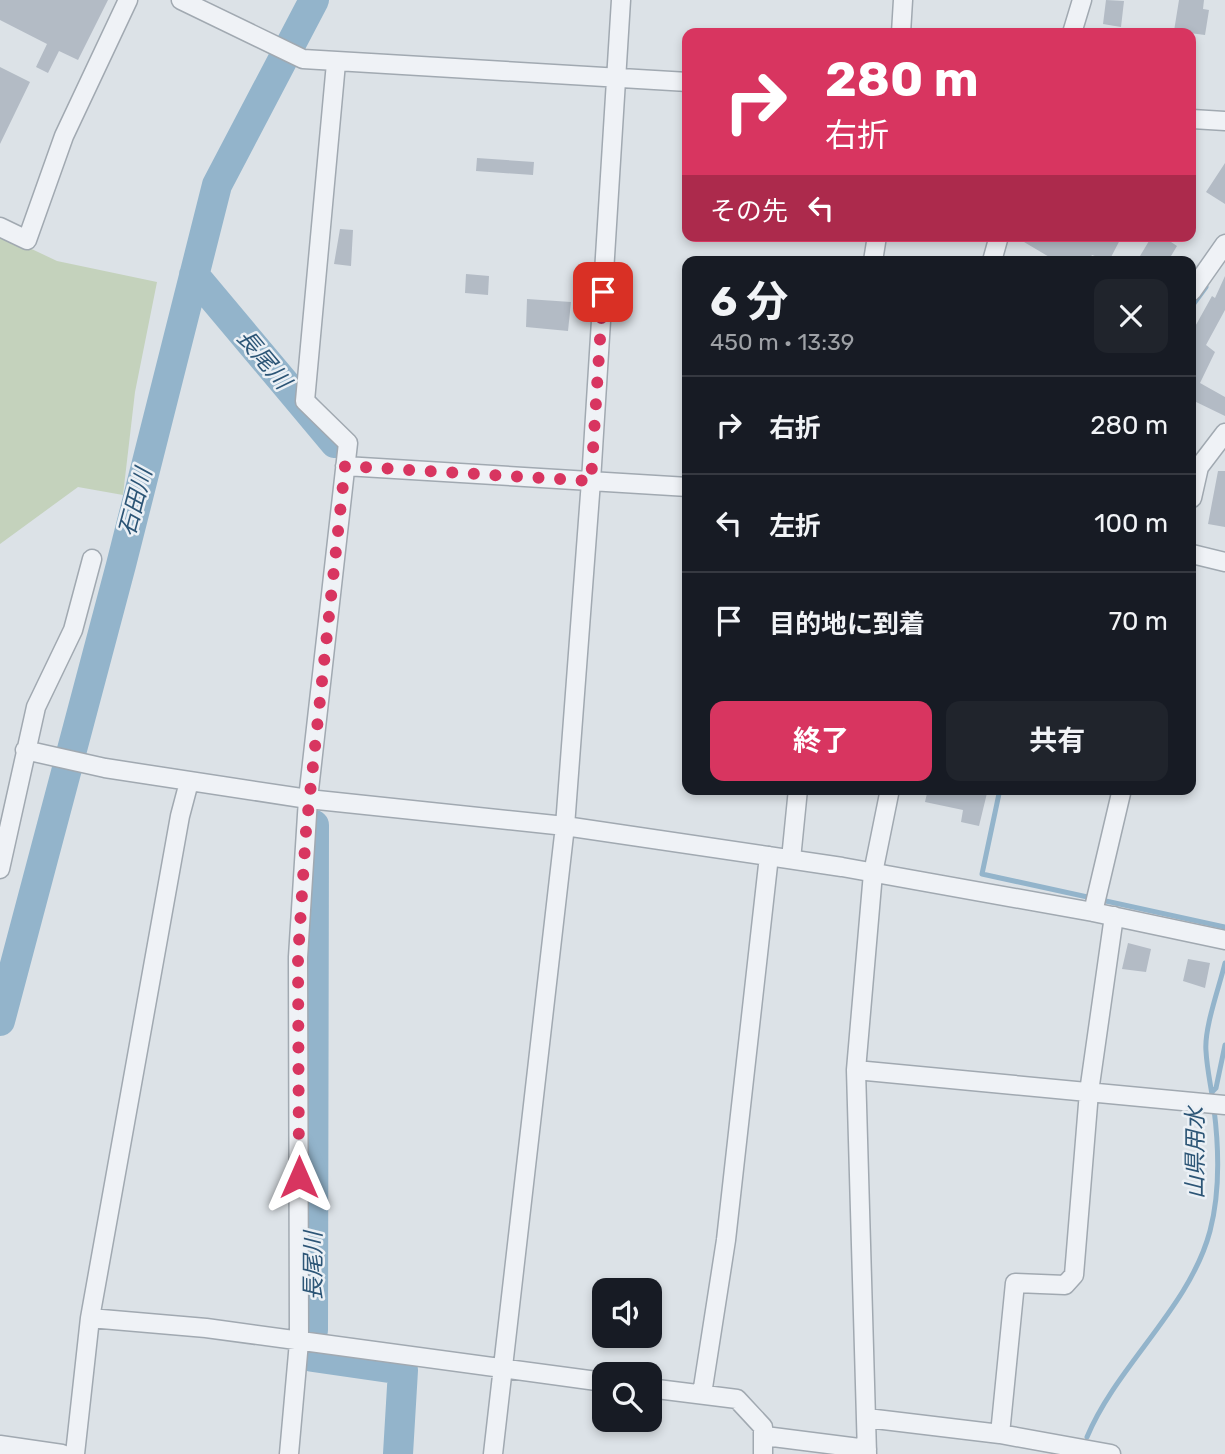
<!DOCTYPE html>
<html lang="ja">
<meta charset="utf-8">
<style>
:root{--surface:#171b24;--page:#20242c;--text:#f1f3f6;--muted:#9ea1a6;--line:#363941;--accent:#d83560}
body{margin:0;font-family:Rubik,"Noto Sans JP",sans-serif;background:var(--page);color:var(--text);height:100vh;display:flex;flex-direction:column;font-size:26px;white-space:nowrap}
*{box-sizing:border-box;margin:0}
p{font-size:23px;color:var(--muted)}
.icon{flex:none;width:38px;height:38px;fill:none;stroke:currentColor;stroke-width:2;stroke-linecap:round;stroke-linejoin:round}
.map{position:relative;flex:1;overflow:hidden}
.details{position:absolute;left:682px;top:256px;width:514px;height:539px;display:flex;flex-direction:column;background:var(--surface);border-radius:14px;box-shadow:0 4px 10px #0003}
.details>*{flex:none}
.top-card{position:absolute;left:682px;top:28px;width:514px;height:214px;border-radius:14px;box-shadow:0 4px 10px #0003;background:#d83560;color:#fff;overflow:hidden}
.controls{position:absolute;left:592px;top:1278px;display:grid;gap:14px}
.controls a{display:grid;place-items:center;width:70px;height:70px;border-radius:14px;background:var(--surface);box-shadow:0 4px 10px #0003;font-size:35px}
.pin{position:absolute;display:grid;place-items:center;width:60px;height:60px;color:#fff;margin:-30px;border-radius:14px;box-shadow:0 4px 10px #0006}
.me{position:absolute;width:77px;margin:-38px;rotate:0deg;stroke-linejoin:round;filter:drop-shadow(0 0 5px #0008)}
.turn{display:flex;align-items:center;gap:24px;height:147px;padding:0 28px;font-size:32px}
.turn .icon{width:91px;height:91px;stroke-width:2.5}
.turn b{display:block;font-size:49px;line-height:60px}
.then{display:flex;align-items:center;height:66px;padding:0 28px;background:#0003;gap:14px;font-size:26px}
.round{display:grid;place-items:center;flex:none;width:74px;height:74px;border-radius:14px;background:var(--page)}
.headline{display:flex;align-items:center;justify-content:space-between;height:119px;padding:0 28px}
h1{font-size:42px;font-weight:700;line-height:52px}
.action{display:flex;gap:14px;margin-top:auto;padding:14px 28px}
.action a{flex:1;height:80px;border-radius:14px;background:var(--accent);color:#fff;font-size:28px;font-weight:700;line-height:80px;text-align:center}
.action a+a{background:var(--page);color:var(--text)}
ul{padding:0;list-style:none}
li{display:flex;align-items:center;gap:21px;height:98px;padding:0 28px;border-top:2px solid var(--line)}
li div{flex:1}
li b{display:block;font-size:26px}
li em{font-style:normal}
.map>svg:first-child{display:block}
.green{fill:#c4d2bc}
.lines{fill:none;stroke-linecap:round;stroke-linejoin:round}
.stream{stroke:#93b4cb;stroke-width:5}
.river{stroke:#93b4cb;stroke-width:30}
.building{fill:#b3bbc5}
.street-casing{stroke:#a1a9b1;stroke-width:21}
.street{stroke:#eff2f6;stroke-width:18}
.route{stroke:#d83560;stroke-width:12;stroke-dasharray:0 21.6}
.labels{text-anchor:middle;dominant-baseline:central;stroke-width:5;stroke-linejoin:round;paint-order:stroke}
.water-label{font-size:23px;font-style:italic;fill:#2c5576;stroke:#ebf0f5}
</style>
<div class="map">
<svg width="1225" height="1454" viewBox="0 0 1225 1454">
<rect width="100%" height="100%" fill="#dce2e7"/>
<path class="green" d="M0 234 57 261 157 282 135 392 123 495 78 487 0 544Z"/>
<g class="lines">
<path class="stream" d="M1192 306 1206 287
M1000 789 982 874 1225 927
M1212 1092 1216 1088 1225 1045
M1087 1437C1117 1365 1190 1307 1210 1231 1220 1193 1219 1149 1214 1109 1212 1090 1207 1071 1206 1051 1204 1028 1219 988 1225 963"/>
<path class="river" d="M194 275 335 443
M0 1021 121 565 217 185 314 0
M313 1330 314 825
M313 1357 403 1370 398 1454"/>
</g>
<path class="building" d="M0 0H108L78 60 59 51 48 73 36 67 47 44 0 20Z
M1106 0 1124 1 1121 27 1103 24Z
M1179 0H1204L1203 9 1209 10 1205 35 1174 31Z
M0 67 30 82 0 144Z
M477 158 534 162 533 175 476 171Z
M1225 163V204L1206 192Z
M340 229 353 230 351 266 334 264Z
M1014 236H1122L1109 261 1092 255 1088 261H1056Z
M1152 236H1162L1177 246 1168 261H1137Z
M466 274 489 276 488 295 465 293Z
M1225 276V310L1206 345 1215 352 1200 383 1225 397V416L1192 400V332L1212 296 1215 298Z
M527 299 571 302 568 331 526 327Z
M1218 471H1225V527L1208 524Z
M928 789H988L979 826 961 822 963 810 925 802Z
M1128 943 1151 949 1146 972 1122 969Z
M1188 959 1210 963 1205 988 1183 981Z"/>
<g class="lines">
<g class="street-casing">
<path id="street" d="M181 0 303 59 688 82
M901 33 903 0
M1072 33 1082 0
M1192 119 1225 121
M0 227 27 240 64 136 128 0
M873 261 877 236
M992 261 999 236
M1192 291 1225 244
M345 466 688 487
M1192 498 1199 467 1225 433
M1192 554 1225 562
M25 750 105 768 308 799 565 826 842 867 1093 912 1225 940
M791 859 798 789
M0 869 36 707 73 630 92 559
M1093 912 1122 789
M856 1070 1225 1105
M90 1318 206 1328 604 1382
M649 1388 737 1399 763 1427V1454
M702 1394 726 1240 769 856
M867 1418 1000 1434 1111 1454
M1000 1434 1015 1283 1065 1285 1074 1275 1089 1092 1114 916
M765 1436 867 1449
M0 1445 62 1454
M75 1454 90 1318 180 816 189 782
M289 1454 299 1342 298 957 308 799 348 443 305 401 336 63
M493 1454 565 826 591 481 621 0
M867 1454 856 1070 873 873 890 789"/>
</g>
<use href="#street" class="street"/>
</g>
<g class="lines">
<path class="route" d="M299 1177 298 957 306 831 345 466 591 481 603 292"/>
</g>
<g class="labels">
<g class="water-label">
<text transform="translate(264 359) rotate(50)">長尾川</text>
<text transform="translate(135 502) rotate(-75)">石田川</text>
<text transform="translate(1195 1153) rotate(-90)">山県用水</text>
<text transform="translate(313 1266) rotate(-90)">長尾川</text>
</g>
</g>
</svg>
<div class="controls">
<a><svg class="icon" aria-label="sound" viewBox="0 0 24 24"><path d="M4 9h4l5-4v14l-5-4H4zM17 9q2 3 0 6"/></svg></a>
<a><svg class="icon" aria-label="search" viewBox="0 0 24 24"><circle cx="10" cy="10" r="6"/><path d="M15 15l6 6"/></svg></a>
</div>
<div class="pin" style="left:603px;top:292px;background:#d93025"><svg class="icon" aria-label="arrive" viewBox="0 0 24 24"><path d="M6 21V4h12l-3 4 3 4H6"/></svg></div>
<svg class="me" style="left:299px;top:1177px" viewBox="-20 -20 40 40"><path d="M0-17L14 15 0 8-14 15z" fill="#d83560" stroke="#fff" stroke-width="4"/></svg>
<div class="top-card">
<div class="turn"><svg class="icon" aria-label="right" viewBox="0 0 24 24"><path d="M7 20v-9h11M14 6l5 5-5 5"/></svg><div><b>280 m</b>右折</div></div>
<div class="then">その先<svg class="icon" aria-label="left" viewBox="0 0 24 24"><path d="M17 20v-9H6M10 6l-5 5 5 5"/></svg></div>
</div>
<section class="details">
<div class="headline"><div><h1>6 分</h1><p>450 m · 13:39</p></div><a class="round"><svg class="icon" aria-label="close" viewBox="0 0 24 24"><path d="M6 6l12 12M18 6L6 18"/></svg></a></div>
<ul>
<li><svg class="icon" aria-label="right" viewBox="0 0 24 24"><path d="M7 20v-9h11M14 6l5 5-5 5"/></svg><div><b>右折</b></div><em>280 m</em></li>
<li><svg class="icon" aria-label="left" viewBox="0 0 24 24"><path d="M17 20v-9H6M10 6l-5 5 5 5"/></svg><div><b>左折</b></div><em>100 m</em></li>
<li><svg class="icon" aria-label="arrive" viewBox="0 0 24 24"><path d="M6 21V4h12l-3 4 3 4H6"/></svg><div><b>目的地に到着</b></div><em>70 m</em></li>
</ul>
<div class="action"><a>終了</a><a>共有</a></div>
</section>
</div>
